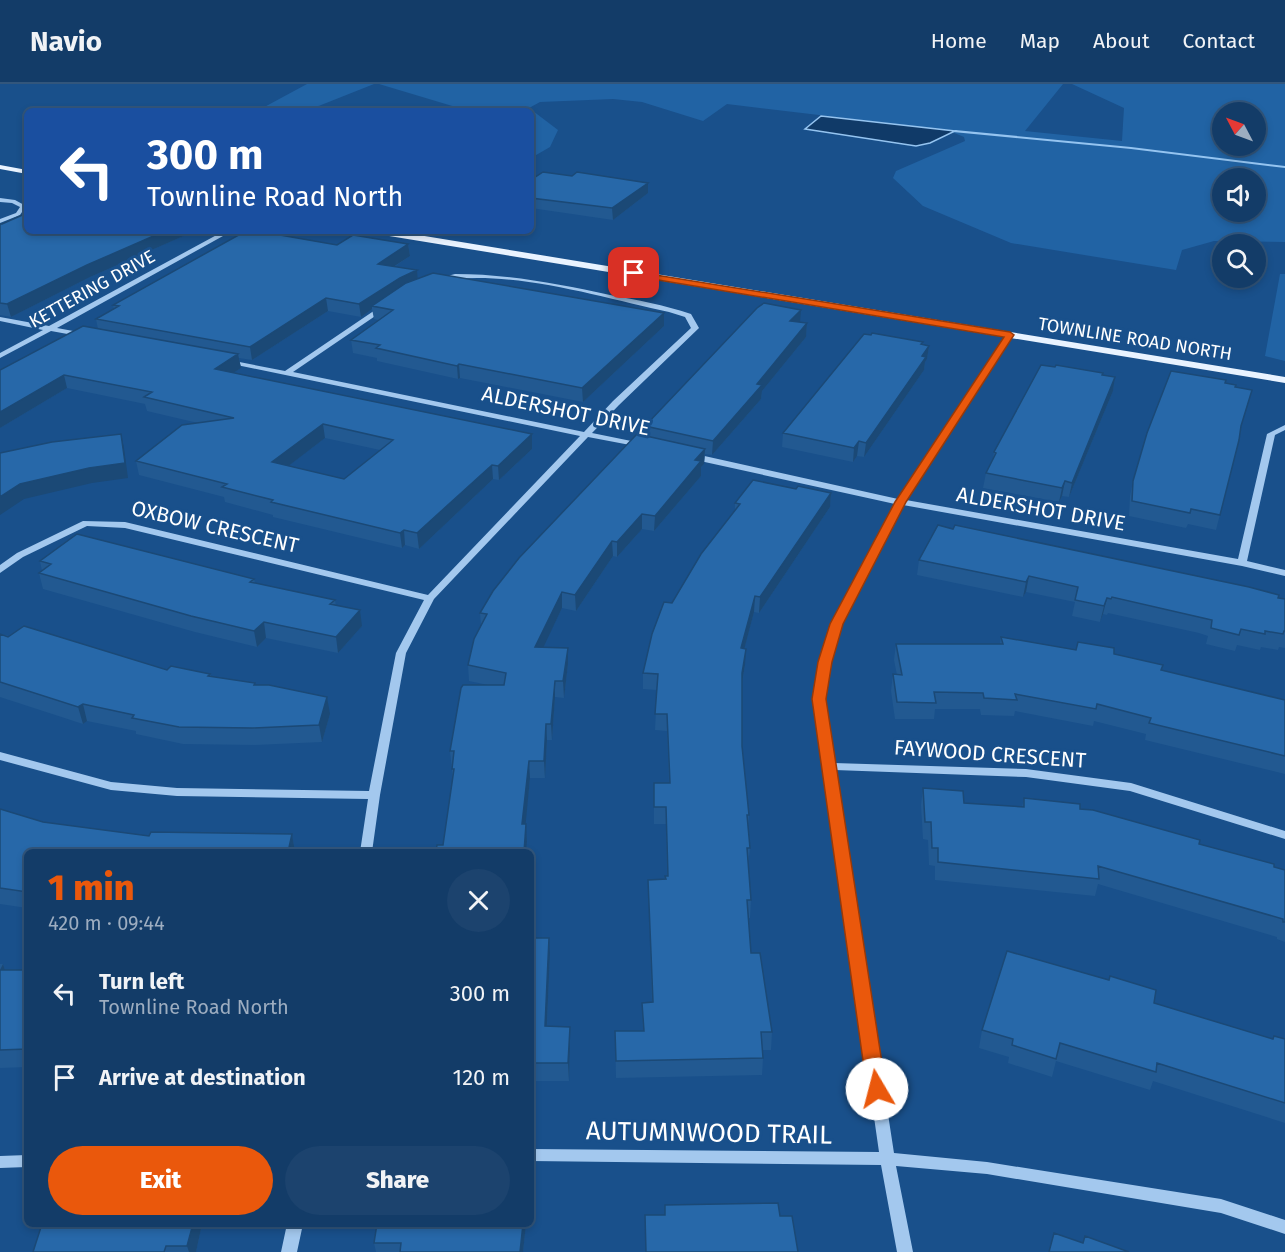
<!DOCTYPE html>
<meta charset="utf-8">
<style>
:root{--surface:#133c68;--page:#1c436e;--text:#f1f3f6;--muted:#9dadc0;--line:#32567c;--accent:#ea580c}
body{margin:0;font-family:"Fira Sans",sans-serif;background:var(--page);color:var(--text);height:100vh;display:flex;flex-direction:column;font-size:22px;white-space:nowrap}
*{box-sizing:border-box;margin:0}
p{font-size:20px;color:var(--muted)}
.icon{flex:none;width:33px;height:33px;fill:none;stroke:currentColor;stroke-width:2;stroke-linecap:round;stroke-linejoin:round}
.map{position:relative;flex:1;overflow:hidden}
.details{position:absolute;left:24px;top:765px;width:510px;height:378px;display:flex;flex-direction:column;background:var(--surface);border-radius:9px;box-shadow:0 3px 9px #0003,0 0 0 2px var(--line)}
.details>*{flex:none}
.banner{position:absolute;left:24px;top:24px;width:510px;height:126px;border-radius:9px;box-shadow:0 3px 9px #0003,0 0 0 2px var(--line);background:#1a4fa0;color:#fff;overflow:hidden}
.needle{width:39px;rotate:311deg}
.tools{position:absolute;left:1212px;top:18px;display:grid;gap:12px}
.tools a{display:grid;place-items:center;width:54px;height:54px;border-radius:50%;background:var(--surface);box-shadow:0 3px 9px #0003,0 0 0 2px var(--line);font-size:30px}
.pin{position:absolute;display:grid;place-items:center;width:51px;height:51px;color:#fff;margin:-26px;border-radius:12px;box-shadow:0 3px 9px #0006}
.me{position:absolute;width:66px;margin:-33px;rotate:352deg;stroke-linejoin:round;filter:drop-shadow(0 0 4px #0008)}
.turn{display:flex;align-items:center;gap:21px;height:126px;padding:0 24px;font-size:27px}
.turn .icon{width:78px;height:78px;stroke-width:2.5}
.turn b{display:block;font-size:42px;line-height:51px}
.round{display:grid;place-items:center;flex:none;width:63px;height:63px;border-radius:32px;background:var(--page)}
.head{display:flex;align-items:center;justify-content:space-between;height:102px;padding:0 24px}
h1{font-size:36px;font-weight:800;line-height:45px;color:var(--accent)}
.cta{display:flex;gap:12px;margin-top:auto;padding:12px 24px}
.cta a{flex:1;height:69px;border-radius:36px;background:var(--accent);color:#fff;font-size:24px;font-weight:800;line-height:69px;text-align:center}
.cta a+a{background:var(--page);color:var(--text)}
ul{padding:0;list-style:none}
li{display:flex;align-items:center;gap:18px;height:84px;padding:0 24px}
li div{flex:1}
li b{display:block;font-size:22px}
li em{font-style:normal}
header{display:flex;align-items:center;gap:36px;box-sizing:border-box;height:84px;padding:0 30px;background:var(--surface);border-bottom:2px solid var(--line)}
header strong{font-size:28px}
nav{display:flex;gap:33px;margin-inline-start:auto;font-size:21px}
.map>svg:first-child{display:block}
.green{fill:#2163a4;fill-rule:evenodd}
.water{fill:#103a68;stroke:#95c4f0;stroke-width:1.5}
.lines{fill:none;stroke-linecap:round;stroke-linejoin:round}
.stream{fill:#95c4f0;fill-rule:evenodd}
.minor{fill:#a3c8ee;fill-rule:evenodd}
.major{fill:#e9f3ff;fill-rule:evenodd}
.wall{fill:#225991;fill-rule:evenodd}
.shaded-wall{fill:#1b4976}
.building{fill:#2768a9;stroke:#1b4976;stroke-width:1.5;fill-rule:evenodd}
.route{fill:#ea580c;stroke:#983908;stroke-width:1.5}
.labels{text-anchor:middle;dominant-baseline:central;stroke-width:6;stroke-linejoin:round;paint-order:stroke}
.far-street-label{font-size:18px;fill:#fff;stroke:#19508b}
.street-label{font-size:21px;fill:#fff;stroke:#19508b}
.near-street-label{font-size:26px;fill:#fff;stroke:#19508b}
</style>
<header>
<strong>Navio</strong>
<nav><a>Home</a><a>Map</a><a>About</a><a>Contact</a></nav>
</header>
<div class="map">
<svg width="1285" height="1168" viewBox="0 0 1285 1168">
<rect width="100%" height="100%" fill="#19508b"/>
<path class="green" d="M307 0H374L306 27H257Z
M379 0H1063L1025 47 1122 57 1124 24 1072 0H1285V158L1214 157 1182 166 1176 186 1011 159 923 122 893 94 896 87 965 57 964 53 952 48 954 47 727 20 703 37 642 18 613 15 540 18 529 24 558 46 550 63 531 74V27H469ZM1222 28H1256V62H1222ZM1222 94H1256V128H1222Z
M1280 190H1285V277L1265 272Z"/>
<path class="water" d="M821 32 955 47 930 59 916 62 805 45Z"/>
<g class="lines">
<path class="stream" d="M955 46 1131 63 1285 82V84L1131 65 953 48Z"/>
<path class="minor" d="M0 114 15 116 26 122 20 131 0 139V135L16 129 20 123 12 119 0 118Z
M224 147H232L57 244 84 249V253L51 247 0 274V269L43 246 0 237V233L49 242Z
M455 190C508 190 559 200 610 211 637 216 664 221 691 230L699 244 619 321 592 349 646 360V364L588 353 434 515 406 569 380 711 372 768H360L368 715 177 712 111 706 0 676V668L111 698 177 704 369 707 396 569 424 516 125 444 87 442 23 473 0 489V481L17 469 83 437 125 438 428 511 580 352 227 279H224V275L285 287 384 220H387V224L293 288 584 348 613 317 691 244 685 233 669 228C600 213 504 183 435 198L432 196Z
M1007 249 1014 251 906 416 1238 475 1267 350 1285 341V346L1275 351 1247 477 1285 486V492L1242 482 903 421 842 540 830 578 824 615 834 679 1026 685 1131 699 1285 747V755L1130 707 1026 693 835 686 894 1069 987 1078 1221 1115 1285 1136V1150L1221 1129 987 1090 896 1082 913 1168H897L881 1081 531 1077V1065L879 1068 814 615 820 578 832 540 895 420 691 375 687 372 691 369 898 415Z
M27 1071V1083L0 1084V1072Z
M287 1140H303L297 1168H281Z"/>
<path class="major" d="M0 81 27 86V90L0 85Z
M372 147H394L1285 293V299L377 150Z"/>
</g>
<path class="wall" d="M531 96 648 109 613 136 531 124Z
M0 140 188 150 90 193 11 233 0 231Z
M408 160 410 172 394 183 418 195 664 229V242L583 318 460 294 458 295 377 277V274L353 269 351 256 378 236 374 235 372 225 361 233 328 227 252 276 239 274 241 284 232 289 532 350V365L499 396 493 395 419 465 405 461 402 464 273 433V431L225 418 224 413 139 391 136 377 198 339 147 327 145 320 67 304 0 344V286L98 245 96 235 114 225 113 221 337 161ZM325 354 380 366 344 395 288 382Z
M800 238 807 239 806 253 762 307 761 315 712 371 705 370 704 380 701 383V392L654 447 642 445 617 473 613 472 576 527 562 524 543 563 568 564V580L564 614 555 613 552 656H547L545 694H530L525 740 527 757 443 761 453 696 450 667 488 601 469 597 468 581 481 542 480 529 645 352V342Z
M923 261 929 262 927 275 925 278 924 286 864 373 857 372 853 378 782 363 783 349Z
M1102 291 1115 293 1113 307 1069 413 1062 412 1059 418 983 404 986 389 993 376 994 368Z
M1225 299 1235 303 1248 320 1240 345 1239 356 1216 446 1188 440 1186 444 1129 432 1130 412 1133 397Z
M796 405 831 409 830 423 759 529 754 528 744 565 745 581 742 601V662L749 731 748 745 750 764 748 781 751 816 750 834H748L751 869 772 948 771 966H762L763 974 762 991 616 994 615 947H643L642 919 652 918 648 796 665 795V792H667L666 740H654V699H669L667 647 655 646 657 606 643 605V589L672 519 735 426V419Z
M919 476 1285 515V564L1279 563 1278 566 1261 563 1260 566 1237 561 1235 567 1206 560 1208 552 1199 549 1108 529 1107 531 1103 530 1100 538 1072 532 1075 518 1026 508 1023 513 917 491Z
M40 477 254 495 255 499 335 516 336 522 362 542 338 569 266 554 257 563 195 548 43 505 39 489 42 487Z
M0 550 167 586 210 590 211 592 256 601 330 630 322 658 255 661 183 660 136 650V647L87 637 83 640 0 613Z
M1001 553 1076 566 1114 570 1162 586 1285 616V690L1145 656 1146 650 1094 637 1093 642 1015 627 1014 632 981 631 980 625H935L934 635H895L891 607 893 590 897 591 894 576 896 560H1000Z
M923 704 964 719 1022 723 1024 714 1080 725 1285 786V858L1277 855V853L1098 800 1095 812 935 796V782L929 781 928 756 923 755 921 721Z
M0 725 43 738 149 752 292 750 295 768H27V824L0 820Z
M531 854 550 871 547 942 570 943V961L569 997H531Z
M0 880H3L5 886H27V983L0 984Z
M1154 919 1273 955 1274 952 1285 955V1039L1153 997 1150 1006 1056 977 1052 993 1008 979 1009 973 979 964 982 946Z
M202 1140 196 1168H33Z
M377 1140H526L523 1168H376L374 1159Z"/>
<path class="shaded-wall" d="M648 99V109L613 136 612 124Z
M165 147H188V150L90 193 11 233 7 220 87 181Z
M408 160 410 172 379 192 378 180Z
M417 186 418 199 372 222V225L361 233 359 220 400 194Z
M326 214 328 227 252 276 250 263Z
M801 226 800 239 790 237Z
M664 229V242L583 318 582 304Z
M807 239 806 253 762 307 761 315 712 371 713 357 757 300Z
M929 262 927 275 925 278 924 286 864 373 866 359Z
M238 270 241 284 217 299 215 285Z
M459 280 460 294 458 295 457 282Z
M64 291 67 304 0 344V328Z
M1115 293 1113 307 1069 413 1072 399Z
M323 340 325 354 274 393 272 378Z
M121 350 124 364 128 394 92 399 24 415 0 431V413L20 400Z
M532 350V365L499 396 498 382Z
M859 357 857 372 853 378 854 364Z
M705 365 704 380 701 383V392L654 447 655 432 695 376Z
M492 381 493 395 419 465 417 449Z
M1065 397 1062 412 1059 418 1062 404Z
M831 409 830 423 759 529 760 513Z
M642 430V445L617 473V458Z
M404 446 405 461 402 464 400 449Z
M612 457 613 472 576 527 575 511Z
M1029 492 1026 508 1023 513 1026 498Z
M562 508V524L536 579 535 563Z
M755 512 754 528 740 581 741 564Z
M1107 514 1103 530 1100 538 1104 522Z
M360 526 362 542 338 569 336 553Z
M264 538 266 554 257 563 254 547Z
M568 564V580L564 614 563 597Z
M746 565 745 581 741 605 742 589Z
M555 597V613L552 656 551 640Z
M327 613 330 630 322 658 319 641Z
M83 620 87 637 83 640 78 623Z
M546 640 547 656 545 694 544 677Z
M529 677 530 694 524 757 522 740Z
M526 740 527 757 526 768H524Z
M292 750 295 768H288Z
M549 854 550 871 546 960 545 942Z
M3 880 9 898 0 886Z
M570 943V961L569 997 568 979Z
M193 1140H202L196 1168H189L187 1162Z
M523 1140H526L523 1168H520Z"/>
<path class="building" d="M543 88 572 92 577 88 648 99 612 124 531 114V96Z
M27 129V147H165L87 181 7 220 0 219V140H2Z
M251 147H257L337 161 353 151 408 160 378 180 417 186 400 194 359 220 326 214 250 263 96 235 119 222 113 221 244 148Z
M433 189 664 229 582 304 459 280 457 282 376 264 380 261 351 256 393 226 372 222 406 199Z
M764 219 801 226 790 237 807 239 757 300 762 301 713 357 645 342 757 224Z
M83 242 238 270 215 285 532 350 498 382 492 381 417 449 404 446 400 449 271 418 273 416 222 403 227 400 136 377 182 341 234 334 144 313 152 308 64 291 0 328V286ZM323 340 393 356 344 395 272 378Z
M872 249 923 258 921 260 929 262 922 272 926 273 866 359 859 357 854 364 783 349 864 250 871 251Z
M1041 281 1055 283 1056 281 1103 289 1102 291 1115 293 1072 399 1065 397 1062 404 986 389 996 369 994 368Z
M1171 287 1226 296 1225 299 1236 301 1235 303 1252 306 1241 342 1239 356 1220 431 1191 425 1190 429 1132 417 1133 397 1147 349Z
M121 350 125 379 89 384 20 400 0 413V369L52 358Z
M637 350 705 365 695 376 701 377 655 432 642 430 617 458 612 457 575 511 562 508 535 563 568 564 563 597H555L551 640H546L544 677H529L522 740H526L524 768H436L437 761H443L454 685H452L454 667H450L461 604 463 601H504L506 589 468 581 474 555 487 530 480 529 493 507 519 474Z
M753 396 796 405 798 402 831 409 760 513 755 512 741 564 746 565 742 589V662L749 731H747L750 764H747L751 816H747L751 869H760L772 948H761L763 974 616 977 615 947H644L642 919 653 918 648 796 666 795 665 792H668L666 723H654V699H670L667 630H655L658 590 643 589 652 550 664 518 672 519 701 470 740 420 735 419Z
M938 441 953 445 955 441 1249 503 1279 511 1278 514 1285 515V547H1284L1283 550 1265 547V550L1241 545 1239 551 1211 544 1212 536 1203 534 1112 513 1111 515 1107 514 1104 522 1075 516 1078 503 1029 492 1026 498 919 476Z
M77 450 254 495 250 498 335 516 330 520 360 526 336 553 264 538 254 547 191 532 39 489 51 480 40 477Z
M24 542 167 586 171 582 210 590 208 592 255 599 254 601H269L327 613 319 641 252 644 179 643 132 634 134 631 83 620 78 623 0 598V550L8 553Z
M1001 553 1076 566 1078 558 1114 564V570L1163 581 1161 586 1285 616V672L1149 639 1151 634 1097 620 1096 625 1015 610 1017 616 984 614 983 609 934 608 936 619 897 618 893 590 902 591 896 560H1003Z
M923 704 963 707 964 719 1024 723V714L1080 720V725L1093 726 1200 756 1199 760 1274 780V783L1285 786V838H1283V835L1098 782 1099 795 938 778V764H932L931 738H925Z
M0 725 43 738 149 752 151 748 292 750 288 768H27V808L0 804Z
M531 854H549L545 942 570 943 568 979H531Z
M1007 867 1109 896 1110 892 1156 906 1154 919 1273 955 1274 952 1285 955V1019L1157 979 1156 988 1060 959 1056 975 1012 961 1013 955 982 946Z
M0 886H27V965L0 966Z
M778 1119 780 1132H792L798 1168H646L645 1131H665V1121Z
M42 1140H193L187 1162H166L164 1168H33Z
M377 1140H523L520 1168H400L401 1159H374Z
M1054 1149 1083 1159 1085 1152 1129 1168H1049Z"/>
<path class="route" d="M631 187 1010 248 1014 251 906 418 843 540 832 578 826 615 886 1005 883 1011 877 1013 870 1011 867 1005 812 615 818 578 830 540 895 418 1004 253 634 192 630 189Z"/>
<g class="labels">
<g class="far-street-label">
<text transform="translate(92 205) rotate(-29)">KETTERING DRIVE</text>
<text transform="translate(1135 255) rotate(9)">TOWNLINE ROAD NORTH</text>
</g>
<g class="street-label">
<text transform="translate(566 327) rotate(12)">ALDERSHOT DRIVE</text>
<text transform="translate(1041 425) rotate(10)">ALDERSHOT DRIVE</text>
<text transform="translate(215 443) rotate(13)">OXBOW CRESCENT</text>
<text transform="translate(990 670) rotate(4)">FAYWOOD CRESCENT</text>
</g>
<g class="near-street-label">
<text transform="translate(709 1049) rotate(1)">AUTUMNWOOD TRAIL</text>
</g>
</g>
</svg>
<div class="tools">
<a><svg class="needle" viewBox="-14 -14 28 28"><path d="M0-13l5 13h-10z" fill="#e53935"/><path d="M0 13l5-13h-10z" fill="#9dadc0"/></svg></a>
<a><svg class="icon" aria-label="sound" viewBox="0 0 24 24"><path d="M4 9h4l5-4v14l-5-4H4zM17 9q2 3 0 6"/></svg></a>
<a><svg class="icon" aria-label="search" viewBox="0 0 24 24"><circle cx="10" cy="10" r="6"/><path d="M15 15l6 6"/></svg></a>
</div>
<div class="pin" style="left:634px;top:189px;background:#d93025"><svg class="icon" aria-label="arrive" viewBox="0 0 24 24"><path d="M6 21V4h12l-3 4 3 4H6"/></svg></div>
<svg class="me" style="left:877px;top:1005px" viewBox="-20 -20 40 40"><circle r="19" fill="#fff"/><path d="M0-13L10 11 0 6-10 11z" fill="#ea580c"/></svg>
<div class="banner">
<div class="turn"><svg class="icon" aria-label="left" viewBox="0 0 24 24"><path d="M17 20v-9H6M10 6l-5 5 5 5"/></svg><div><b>300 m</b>Townline Road North</div></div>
</div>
<section class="details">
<div class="head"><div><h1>1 min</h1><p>420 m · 09:44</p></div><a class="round"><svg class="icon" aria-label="close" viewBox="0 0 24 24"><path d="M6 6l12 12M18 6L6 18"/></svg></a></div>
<ul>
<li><svg class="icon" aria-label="left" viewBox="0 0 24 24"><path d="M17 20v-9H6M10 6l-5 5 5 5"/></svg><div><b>Turn left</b><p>Townline Road North</p></div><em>300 m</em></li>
<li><svg class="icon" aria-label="arrive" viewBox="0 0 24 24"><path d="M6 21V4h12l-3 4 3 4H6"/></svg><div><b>Arrive at destination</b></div><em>120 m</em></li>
</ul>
<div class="cta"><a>Exit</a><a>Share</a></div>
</section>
</div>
